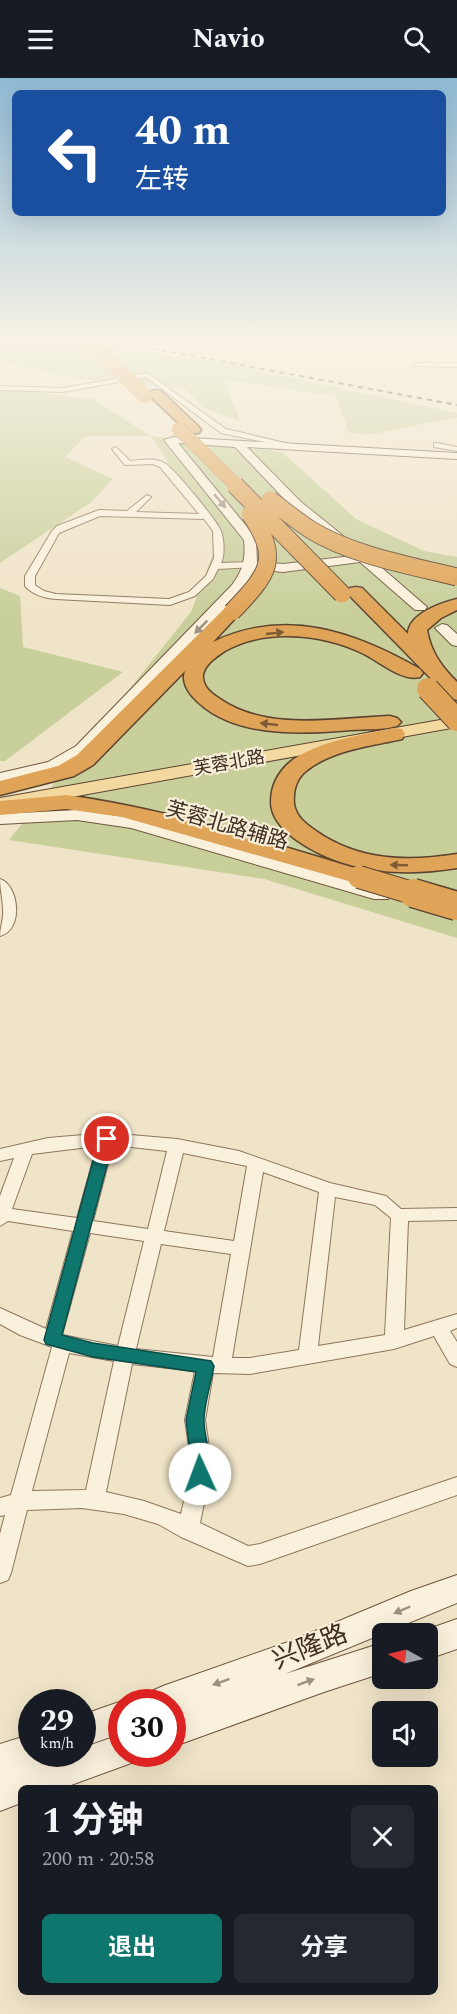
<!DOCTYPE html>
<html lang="zh">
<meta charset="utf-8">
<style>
:root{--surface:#171b24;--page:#242831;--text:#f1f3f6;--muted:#9ea1a6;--accent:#0f766e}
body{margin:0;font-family:Spectral,"Noto Sans SC",serif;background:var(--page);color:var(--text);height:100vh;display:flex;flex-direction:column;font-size:22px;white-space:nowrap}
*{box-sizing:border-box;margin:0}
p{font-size:20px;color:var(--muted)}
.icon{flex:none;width:33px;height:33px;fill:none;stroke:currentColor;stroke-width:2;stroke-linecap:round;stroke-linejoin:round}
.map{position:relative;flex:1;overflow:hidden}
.sheet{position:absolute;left:18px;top:1707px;width:420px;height:210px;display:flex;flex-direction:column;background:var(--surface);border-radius:9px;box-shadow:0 6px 24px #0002}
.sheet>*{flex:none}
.banner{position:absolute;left:12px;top:12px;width:434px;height:126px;border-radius:9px;box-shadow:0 6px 24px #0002;background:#1a4fa0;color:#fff;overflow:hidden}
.needle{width:39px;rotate:278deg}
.tools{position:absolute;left:372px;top:1545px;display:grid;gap:12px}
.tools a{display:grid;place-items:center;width:66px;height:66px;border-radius:9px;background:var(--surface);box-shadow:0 6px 24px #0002;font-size:30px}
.speed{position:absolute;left:18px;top:1611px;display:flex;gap:12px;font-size:30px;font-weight:700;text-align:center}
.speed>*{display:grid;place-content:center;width:78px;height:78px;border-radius:50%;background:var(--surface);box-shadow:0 6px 24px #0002;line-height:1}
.speed small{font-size:15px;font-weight:400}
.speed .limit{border:9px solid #d22;background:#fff;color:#111}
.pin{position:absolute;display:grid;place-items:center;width:51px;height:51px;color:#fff;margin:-26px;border:3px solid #fff;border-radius:50%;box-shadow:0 2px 6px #0007}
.me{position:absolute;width:66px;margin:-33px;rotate:358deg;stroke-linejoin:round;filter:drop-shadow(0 0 4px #0008)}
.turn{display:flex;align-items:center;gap:21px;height:126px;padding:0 24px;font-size:27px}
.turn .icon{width:78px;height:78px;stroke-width:2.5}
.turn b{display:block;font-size:42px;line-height:51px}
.round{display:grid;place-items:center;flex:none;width:63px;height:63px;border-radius:9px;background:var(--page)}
.headline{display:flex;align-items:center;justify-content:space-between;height:102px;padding:0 24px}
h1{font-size:36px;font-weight:700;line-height:45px}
.action{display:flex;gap:12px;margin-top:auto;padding:12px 24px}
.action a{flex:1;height:69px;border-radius:9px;background:var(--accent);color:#fff;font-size:24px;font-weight:700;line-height:69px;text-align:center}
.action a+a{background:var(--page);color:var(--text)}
header{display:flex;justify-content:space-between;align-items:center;height:78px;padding:0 24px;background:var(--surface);font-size:27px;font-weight:700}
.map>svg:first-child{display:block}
.green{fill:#c9cf9b}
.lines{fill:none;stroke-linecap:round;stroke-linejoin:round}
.street-casing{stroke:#8d765c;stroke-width:2}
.secondary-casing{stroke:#6f573f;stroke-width:2}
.primary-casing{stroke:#5b4430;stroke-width:2}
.highway-casing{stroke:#5b4430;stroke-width:3}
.street{fill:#faf1dc;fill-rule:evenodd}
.secondary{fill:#faf1dc;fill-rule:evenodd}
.primary{fill:#f3d9a0;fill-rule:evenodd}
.highway{fill:#e0a458;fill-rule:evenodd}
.rail{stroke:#3d2e20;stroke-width:2;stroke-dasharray:5 5;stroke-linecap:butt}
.highway-bridge-far3-casing{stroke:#5b4430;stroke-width:14;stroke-linecap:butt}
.highway-bridge-far2-casing{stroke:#5b4430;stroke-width:19;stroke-linecap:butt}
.highway-bridge-far1-casing{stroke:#5b4430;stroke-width:24;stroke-linecap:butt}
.highway-bridge-casing{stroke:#5b4430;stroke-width:31;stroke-linecap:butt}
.highway-bridge-far3{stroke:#e0a458;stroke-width:14}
.highway-bridge-far2{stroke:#e0a458;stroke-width:17}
.highway-bridge-far1{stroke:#e0a458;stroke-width:22}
.highway-bridge{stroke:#e0a458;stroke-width:28}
.oneway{fill:#9c907e}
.oneway2{fill:#7e5d36}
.route{fill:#0f766e;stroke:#0a4d48;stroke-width:1.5}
.labels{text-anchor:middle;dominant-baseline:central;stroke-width:4.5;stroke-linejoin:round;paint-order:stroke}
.far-street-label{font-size:18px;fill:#3d2e20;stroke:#f7eed8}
.street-label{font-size:21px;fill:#3d2e20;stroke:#f7eed8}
.near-street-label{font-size:26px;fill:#3d2e20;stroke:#f7eed8}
</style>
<header><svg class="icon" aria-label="menu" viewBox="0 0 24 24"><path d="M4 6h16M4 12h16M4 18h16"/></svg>Navio<svg class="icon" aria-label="search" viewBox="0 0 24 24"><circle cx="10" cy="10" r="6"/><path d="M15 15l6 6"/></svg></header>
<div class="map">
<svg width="457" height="1936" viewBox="0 0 457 1936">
<rect width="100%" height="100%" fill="#f0e4c8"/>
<path class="green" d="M0 265H89L222 285 457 335V339L373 356 349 355 336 318 225 302 240 343 204 330 184 310 79 301 0 283Z
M0 310 93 321 151 358 282 374 356 441 424 473 457 479V860L264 801 9 762 191 534 218 463 151 358H86L65 379 113 401 90 425 0 485Z
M0 510 20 518 23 569 123 594 5 683H0Z"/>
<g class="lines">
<g class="street-casing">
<path id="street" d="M415 285H457V289L413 288Z
M147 295 226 351 302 369 298 371 221 355 146 299 63 314 0 312V308L63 310Z
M437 365 457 369V373L434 369V365Z
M116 369 130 383C142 382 156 379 166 386 176 393 218 444 221 453 224 461 225 478 221 485L250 484 253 485V489L218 491 213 501 195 518 170 527 56 521C44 520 33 517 25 508V498L52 453 57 448 99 432 127 433 147 417 151 419 136 434 199 436 160 389 153 386 125 387 112 371ZM100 438 204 441 213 453 214 480 206 498 189 514 169 521 56 516 44 513 35 507V498L59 455Z
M0 801C19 807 24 852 0 858 0 849 4 841 3 832 3 822 0 812 0 801Z
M107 1055 177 1061 239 1073 330 1105 386 1118 401 1131 457 1130V1142L408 1143 404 1252 457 1236V1250L450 1253 457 1264V1289L450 1286 434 1258 394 1271 250 1296 213 1295 205 1342 211 1382 210 1396 200 1445 248 1468 260 1466 457 1399V1417L260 1486 248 1488 181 1459 158 1446 124 1436 82 1430 27 1432 11 1495 8 1502 0 1505V1456L5 1437 0 1438V1420L11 1417 52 1269 20 1257 0 1246V1230L46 1251 73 1153 8 1143 0 1148V1118L14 1080 0 1083V1071L48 1060ZM113 1067 167 1073 148 1151 93 1143ZM97 1068 77 1140 12 1131 32 1076ZM183 1075 247 1088 234 1163 164 1153ZM263 1094 319 1114 299 1272 250 1280H232ZM335 1119 375 1127 391 1140 385 1257 318 1268ZM90 1155 144 1163 118 1268 62 1257ZM161 1166 231 1176 213 1279 136 1271ZM69 1275 114 1283 86 1412 32 1413ZM132 1286 195 1293 185 1342 191 1382 190 1396 181 1436 144 1423 106 1414Z"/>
</g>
<g class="secondary-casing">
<path id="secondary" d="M173 359 457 375V381L247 369 301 424 367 477 427 529 425 532H415L360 484 283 494 255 491 242 513 88 674C61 693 32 700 0 705V695L48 684 76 668 232 507C243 492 246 481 244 462L164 362ZM178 365 235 369 293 430 352 478 283 486 257 484 256 462 252 455Z
M442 546 447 547 457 556V568L452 567 435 550Z
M77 732 139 741 388 813 390 817 388 821H374L131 750 77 742 0 746V736Z
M457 1497V1525L285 1596 382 1565V1595L324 1614 172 1669V1624H147L152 1613 163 1608 291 1563 411 1513Z
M457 1541V1571L428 1581V1556L417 1555Z
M122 1623 126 1624H122V1655L82 1669V1637Z
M32 1656V1676H47L44 1684 66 1676H82V1670L122 1656V1676H137L134 1684 63 1710H21V1725L0 1733V1666Z"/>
</g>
<g class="primary-casing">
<path id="primary" d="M457 639V649L0 732V720Z"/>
</g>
<g class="highway-casing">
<path id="highway" d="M156 312 161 313 199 349 201 352 199 355H189L151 319 149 316 151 313Z
M356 509 362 510 408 556C408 536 441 525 457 521V532L441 540 427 552C431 575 442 589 457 604V622L450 620 350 518 347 514 350 510Z
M232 528 239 530 241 534 213 564C286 529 355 554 420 591L423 595 420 599C402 604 379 583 362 575 322 556 265 550 225 573 216 579 202 588 203 600 204 610 212 616 220 621 268 654 335 640 390 638L397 640 401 644 397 648C383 652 366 651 351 652 300 656 230 661 192 618 186 611 182 602 185 593L93 687 74 698 0 717V703L58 688 77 677 225 530Z
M394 650 402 651 405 656 402 661C371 668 332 672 306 693 296 701 293 713 294 726 296 739 306 746 316 753 359 783 407 784 457 776V790C401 799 342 795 295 761 283 752 271 739 271 724 271 706 280 691 294 681 323 662 361 657 394 650Z
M66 717C169 731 268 764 368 794L371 799 368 804 359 806 122 739 66 731 0 737V723Z"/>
</g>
<use href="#street" class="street"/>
<use href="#secondary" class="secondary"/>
<use href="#primary" class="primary"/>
<use href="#highway" class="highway"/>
<path class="rail" d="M122 265 457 327"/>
<g class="highway-bridge-far3-casing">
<path id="highway-bridge-far3" d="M92 265 145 318
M179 351 237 408"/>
</g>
<g class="highway-bridge-far2-casing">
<path id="highway-bridge-far2" d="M235 407 342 516
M270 422C284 432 297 443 311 452 351 477 412 488 457 499
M232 534C267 497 282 482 250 436"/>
</g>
<g class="highway-bridge-far1-casing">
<path id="highway-bridge-far1" d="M428 611 457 642
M359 799 419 817"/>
</g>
<g class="highway-bridge-casing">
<path id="highway-bridge" d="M413 815 457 828"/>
</g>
<use href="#highway-bridge-far3" class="highway-bridge-far3"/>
<use href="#highway-bridge-far2" class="highway-bridge-far2"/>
<use href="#highway-bridge-far1" class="highway-bridge-far1"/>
<use href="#highway-bridge" class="highway-bridge"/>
</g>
<defs><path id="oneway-solid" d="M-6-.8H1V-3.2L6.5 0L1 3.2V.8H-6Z" transform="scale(1.5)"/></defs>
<g class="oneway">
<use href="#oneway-solid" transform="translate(220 423) rotate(50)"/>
<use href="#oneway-solid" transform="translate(201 549) rotate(135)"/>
<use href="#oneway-solid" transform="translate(402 1532) rotate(157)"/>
<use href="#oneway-solid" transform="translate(221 1604) rotate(160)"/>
<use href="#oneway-solid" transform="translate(306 1604) rotate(-20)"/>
</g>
<g class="oneway2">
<use href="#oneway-solid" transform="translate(275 555) rotate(-6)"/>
<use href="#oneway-solid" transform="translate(269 646) rotate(-174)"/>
<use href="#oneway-solid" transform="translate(399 787) rotate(-178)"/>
</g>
<linearGradient id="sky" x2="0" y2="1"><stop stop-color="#8fbad6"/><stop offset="0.49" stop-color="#f8f3e6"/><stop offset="1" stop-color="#f8f3e6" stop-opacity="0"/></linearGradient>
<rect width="457" height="536" fill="url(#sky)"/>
<path class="route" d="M107 1056 114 1061 62 1257 93 1265 211 1283 214 1288C211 1305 205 1323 204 1340 203 1361 216 1383 206 1402L200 1405 193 1402 191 1396V1382L186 1342 196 1294 93 1279 46 1266 44 1262 99 1061Z"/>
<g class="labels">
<g class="far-street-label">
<text transform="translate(229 685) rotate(-10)">芙蓉北路</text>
</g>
<g class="street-label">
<text transform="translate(227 748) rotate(16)">芙蓉北路辅路</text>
</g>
<g class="near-street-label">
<text transform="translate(310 1569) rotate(-22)">兴隆路</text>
</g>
</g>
</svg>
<div class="tools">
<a><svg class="needle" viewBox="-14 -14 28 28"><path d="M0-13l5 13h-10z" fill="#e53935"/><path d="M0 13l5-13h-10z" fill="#9ea1a6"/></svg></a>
<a><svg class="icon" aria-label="sound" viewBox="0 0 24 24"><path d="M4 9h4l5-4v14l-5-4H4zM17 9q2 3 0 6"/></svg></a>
</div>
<div class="speed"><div>29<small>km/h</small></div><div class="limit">30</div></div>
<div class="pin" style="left:107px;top:1061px;background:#d93025"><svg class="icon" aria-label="arrive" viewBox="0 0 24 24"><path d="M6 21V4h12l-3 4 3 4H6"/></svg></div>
<svg class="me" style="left:200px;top:1396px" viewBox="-20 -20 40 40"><circle r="19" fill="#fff"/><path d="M0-13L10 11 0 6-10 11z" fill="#0f766e"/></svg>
<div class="banner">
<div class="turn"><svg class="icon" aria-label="left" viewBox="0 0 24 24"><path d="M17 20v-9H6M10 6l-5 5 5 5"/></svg><div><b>40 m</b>左转</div></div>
</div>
<section class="sheet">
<div class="headline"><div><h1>1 分钟</h1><p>200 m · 20:58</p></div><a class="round"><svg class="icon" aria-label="close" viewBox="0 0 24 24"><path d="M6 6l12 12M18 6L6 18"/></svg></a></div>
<div class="action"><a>退出</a><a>分享</a></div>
</section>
</div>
